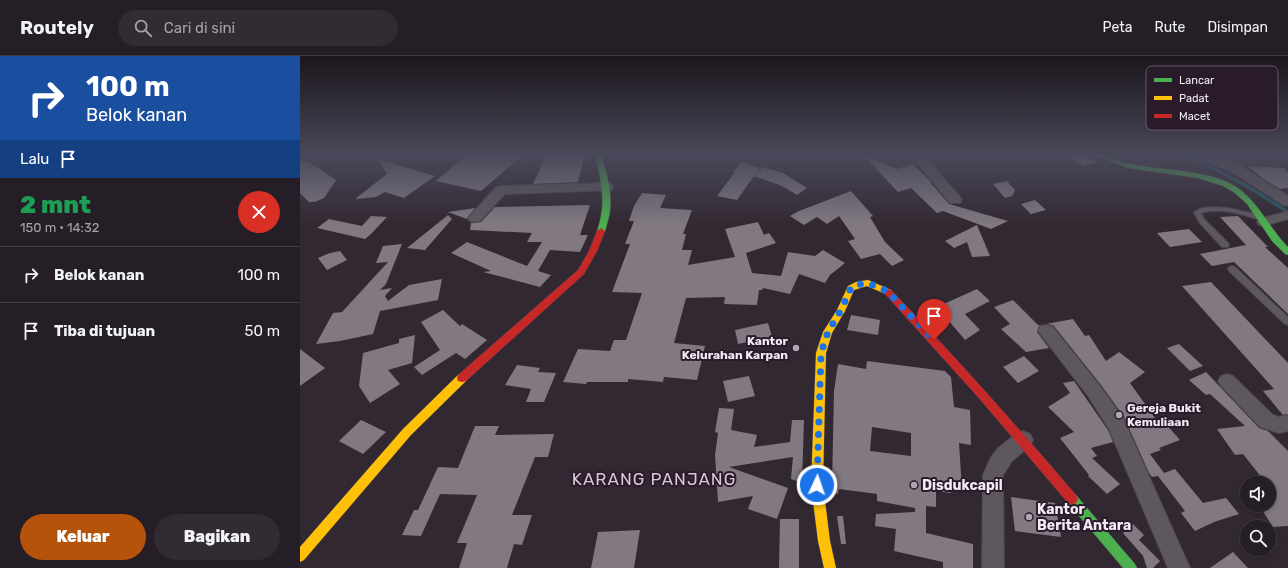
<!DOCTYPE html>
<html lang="id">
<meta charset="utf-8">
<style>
:root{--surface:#261e26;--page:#322b32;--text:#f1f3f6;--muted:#a4a2a7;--line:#423c43;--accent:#b45309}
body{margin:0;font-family:Rubik,sans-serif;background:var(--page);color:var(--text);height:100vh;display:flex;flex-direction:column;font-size:15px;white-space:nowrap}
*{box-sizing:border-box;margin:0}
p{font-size:13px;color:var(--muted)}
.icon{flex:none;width:22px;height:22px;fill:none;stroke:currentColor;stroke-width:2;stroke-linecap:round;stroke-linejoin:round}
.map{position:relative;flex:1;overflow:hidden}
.drawer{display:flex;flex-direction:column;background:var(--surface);width:300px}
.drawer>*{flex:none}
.top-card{background:#1a4fa0;color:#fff;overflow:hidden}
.buttons{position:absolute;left:940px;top:420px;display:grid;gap:8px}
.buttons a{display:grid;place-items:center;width:36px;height:36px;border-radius:50%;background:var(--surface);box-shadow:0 2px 6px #0003,0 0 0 1px var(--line);font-size:20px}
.pin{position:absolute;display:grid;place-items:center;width:34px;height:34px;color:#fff;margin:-41px -17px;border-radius:50% 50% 50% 0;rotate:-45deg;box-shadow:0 0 4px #0007}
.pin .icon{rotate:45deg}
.me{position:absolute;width:44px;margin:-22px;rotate:3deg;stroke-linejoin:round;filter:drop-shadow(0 0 3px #0008)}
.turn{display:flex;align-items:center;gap:14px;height:84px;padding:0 20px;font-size:18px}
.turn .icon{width:52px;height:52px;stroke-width:2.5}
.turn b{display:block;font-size:28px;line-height:34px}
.then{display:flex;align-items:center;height:38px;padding:0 20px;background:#0003;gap:8px;font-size:15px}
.round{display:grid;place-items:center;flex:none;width:42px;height:42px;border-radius:21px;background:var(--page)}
.head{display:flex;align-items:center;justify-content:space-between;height:68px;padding:0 20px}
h1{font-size:24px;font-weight:800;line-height:30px;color:#1e9e55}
.primary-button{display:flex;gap:8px;margin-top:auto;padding:8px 20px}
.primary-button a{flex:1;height:46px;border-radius:24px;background:var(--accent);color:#fff;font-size:16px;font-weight:800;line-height:46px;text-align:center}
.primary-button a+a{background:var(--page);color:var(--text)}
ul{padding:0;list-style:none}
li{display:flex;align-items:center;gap:12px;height:56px;padding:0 20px;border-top:1px solid var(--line)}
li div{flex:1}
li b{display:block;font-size:15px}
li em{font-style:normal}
header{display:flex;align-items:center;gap:24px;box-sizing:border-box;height:56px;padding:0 20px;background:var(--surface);border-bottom:1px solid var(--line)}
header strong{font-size:19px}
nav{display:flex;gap:22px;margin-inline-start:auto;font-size:14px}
.search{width:280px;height:36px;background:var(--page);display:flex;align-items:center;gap:10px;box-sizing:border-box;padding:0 14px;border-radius:22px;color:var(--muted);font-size:15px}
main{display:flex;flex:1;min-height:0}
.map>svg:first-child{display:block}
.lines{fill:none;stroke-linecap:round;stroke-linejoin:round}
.stream{stroke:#265764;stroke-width:3.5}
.building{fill:#817881;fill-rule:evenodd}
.lane-casing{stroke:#4d454d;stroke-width:2}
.street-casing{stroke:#4d454d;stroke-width:2}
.fast-casing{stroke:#4d454d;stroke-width:1}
.slow-casing{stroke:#4d454d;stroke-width:1}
.jam-casing{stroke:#4d454d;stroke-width:1}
.path{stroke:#676067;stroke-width:2;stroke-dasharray:1 2.5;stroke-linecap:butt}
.lane{fill:#5e585e;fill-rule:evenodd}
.street{fill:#5e585e;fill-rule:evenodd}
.fast{fill:#4caf50;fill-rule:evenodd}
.slow{fill:#ffc107;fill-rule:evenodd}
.jam{fill:#c62828;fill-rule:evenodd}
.route{stroke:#1a73e8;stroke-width:7;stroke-dasharray:0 12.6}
.poi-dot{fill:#b0a5b0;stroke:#2a1b2a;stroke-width:1.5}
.labels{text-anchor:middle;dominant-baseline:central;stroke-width:4;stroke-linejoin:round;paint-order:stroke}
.poi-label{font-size:12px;font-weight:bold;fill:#f4e9f4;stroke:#2a1b2a;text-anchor:end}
.near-poi-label{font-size:14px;font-weight:bold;fill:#f4e9f4;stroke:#2a1b2a;text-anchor:start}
.near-quarter-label{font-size:17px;letter-spacing:1px;fill:#dac5d9;stroke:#2a1b2a}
.key{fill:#2a1b2a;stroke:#675967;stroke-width:1}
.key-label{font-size:11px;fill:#f4e9f4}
</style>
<header>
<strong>Routely</strong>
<div class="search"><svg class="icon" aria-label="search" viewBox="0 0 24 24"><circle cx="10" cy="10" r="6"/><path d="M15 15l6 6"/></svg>Cari di sini</div>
<nav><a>Peta</a><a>Rute</a><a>Disimpan</a></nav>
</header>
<main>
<section class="drawer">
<div class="top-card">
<div class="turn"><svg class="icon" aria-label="right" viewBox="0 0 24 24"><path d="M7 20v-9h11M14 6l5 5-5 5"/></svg><div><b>100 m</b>Belok kanan</div></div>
<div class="then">Lalu<svg class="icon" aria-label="arrive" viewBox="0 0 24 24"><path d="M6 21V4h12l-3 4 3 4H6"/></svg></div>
</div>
<div class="head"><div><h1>2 mnt</h1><p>150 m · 14:32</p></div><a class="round" style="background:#d93025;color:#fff"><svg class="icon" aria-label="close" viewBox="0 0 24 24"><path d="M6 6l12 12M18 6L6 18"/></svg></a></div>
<ul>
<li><svg class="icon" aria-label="right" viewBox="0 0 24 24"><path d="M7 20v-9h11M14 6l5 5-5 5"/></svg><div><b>Belok kanan</b></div><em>100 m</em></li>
<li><svg class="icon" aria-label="arrive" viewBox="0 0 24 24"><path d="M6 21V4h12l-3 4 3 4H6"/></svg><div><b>Tiba di tujuan</b></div><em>50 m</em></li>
</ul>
<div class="primary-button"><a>Keluar</a><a>Bagikan</a></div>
</section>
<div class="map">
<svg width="988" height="512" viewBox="0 0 988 512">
<rect width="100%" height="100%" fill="#322832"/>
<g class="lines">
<path class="stream" d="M885 98 947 130 988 156"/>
</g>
<path class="building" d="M167 98H224L181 135 136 125Z
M247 98H285L278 126 233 128Z
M562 98 597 113 613 108 631 126H630L649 148 708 165 691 173 643 155 637 157 611 132 598 136Z
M767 98H787L790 103 797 106 783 110Z
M78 103 135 120 104 142 85 136 76 141 55 143 87 118Z
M0 104 9 106 36 124 24 142 15 146H9L0 137Z
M442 106 460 112 454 120 463 111 483 117 507 132 497 139 482 130 454 120 437 144 417 140 435 116H433Z
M948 110 984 112 988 117V132L980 133 962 122Z
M707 125 715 134 712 140 705 142 693 128Z
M551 135 573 160 570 161 585 186 604 204 592 210 580 198 561 203 548 185 555 183 539 160 527 168 517 161 504 169 490 160 499 155Z
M342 137 366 139 360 152 392 154 383 178H386L382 194H392L388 209 435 201 425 173 458 166 464 179 469 177 476 187 446 197 452 217 481 220 488 196 515 200 523 194 545 207 530 219 525 227 499 218 490 238 463 232 462 234H459L457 249 424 248 425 241 386 242 374 287 405 290 397 324 364 321 363 326 328 323V326H287L286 328 263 326 278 293 310 295 314 284H326L342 237 312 236 330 188H325L334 165H329L334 150Z
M735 144 746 154 731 158 721 148Z
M290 149 280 179H288L280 196 250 194 238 215 251 219 240 231 183 216 191 215 151 197 167 186 227 210 242 186H227L232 177 170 174 171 167 181 166 195 151Z
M175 152 167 163 148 156Z
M148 159 152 163 125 194 107 192Z
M71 160 87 161 71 178 65 183 17 172 29 163 62 170Z
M938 160 968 191H965L988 212V258L934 206 912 210 900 198 946 189 920 161Z
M677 169 690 200 672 201 667 186 654 192 645 185Z
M889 173 902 186 870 191 857 177Z
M102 188 86 228 80 234 92 232 85 240 88 245 109 229 142 223 138 244 80 255 73 278 40 285 16 288 33 257 42 256 88 206 76 207 83 190Z
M40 195 47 204 27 214 18 202 30 197Z
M911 226 988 307V358L983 359 963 335 974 333 882 230Z
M677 233 690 245 665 258 680 274 665 284 637 251Z
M713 244 738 269H740L737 276 749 292 726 296 701 273 710 268 694 251Z
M143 254 160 270 162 268 187 284 165 303 156 297 122 319 114 311 140 294 121 266Z
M551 259 580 264 578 279 547 274Z
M773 263 785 280 789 279 806 305 819 296 845 316 830 327 860 369 865 367 880 384 859 392 861 394 850 398 864 417 875 413 903 447 926 442 939 458 914 466 895 475 881 457 885 455 858 420 852 421 849 417 824 361 801 329 753 269 746 268Z
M468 267 472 281 438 288 435 274Z
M115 279 112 307 88 314 100 328 70 347 59 330 63 297 99 287V283Z
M879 288 903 310 890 315 867 292Z
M0 293 25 312 0 330Z
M724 300 739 315 718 327 703 311Z
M567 305 645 315 651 321 654 351 670 354 671 389 659 387 662 434 650 432 651 437 636 435V451L626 450V477L673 488V512H643V506L594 495 596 473 575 470 576 458 615 456V452L577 445V438L539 433 538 438 534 437 532 429 534 335 538 308 566 313ZM572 371 611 377V400L570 395Z
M217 309 240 312 238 316 256 317 244 346H226L231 333 205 329Z
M906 316 959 372 968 375 988 395V470L973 471 959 449H969V427H966L943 398 935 399 917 373 945 370 910 338 906 339 889 324Z
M449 320 455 340 428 346 423 325Z
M774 325 808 374 813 386 791 392 797 400 792 402 820 428 807 438 788 420 789 419 760 382 774 376 748 351 770 337 763 327Z
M419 352 434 353 431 374 457 379 454 391 490 386 492 364H504L502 427 491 423 493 401 429 411 488 432 477 463 448 453 453 440 418 446 415 399 418 377 415 376Z
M61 364 86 376 63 398 39 385Z
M175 370H199L195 379 254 378 248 401H235L212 459H232L222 489 214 488 207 512H159L167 487H157L177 439 140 438 121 480 102 479 114 454H118L138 411 158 412Z
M711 441 755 447 761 481 715 475Z
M537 460H543L546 488H541Z
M480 463H499V512H479Z
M833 468 844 479 839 484 860 505 853 512H847L843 500 823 477Z
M340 474 334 512H291L298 476Z
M933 496 948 512H910Z"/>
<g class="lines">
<g class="lane-casing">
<path id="lane" d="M912 151 928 152 960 159 961 161 958 163C940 158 920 151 901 157L904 163 928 187 929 189 928 191H922L899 166 894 156 902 152Z
M932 210 935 211 988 261V269L985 268 929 215 928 213 929 211Z"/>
</g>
<g class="street-casing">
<path id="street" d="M610 98H622L660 141 662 144 660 147H650Z
M896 98H912L942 111 988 140V150L983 149 934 117 898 101Z
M307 127 312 128 313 131 312 134 205 138 180 165 175 166 170 165 168 162 196 131 201 130Z
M988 155V163L964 170 959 169 957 166 959 163Z
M746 269 752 270 800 330 823 362 890 512H868L809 373 788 340 738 275 740 270Z
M927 318 933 320 973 359 979 361 988 359V375L979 377 960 371 921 330 918 325 921 320Z
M723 375 730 378 733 384 730 390 712 405 703 419 704 512H682L683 419 691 401 698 392 716 378Z"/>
</g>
<g class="fast-casing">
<path id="fast" d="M295 98H301C308 121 315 144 307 168 306 172 306 176 301 178L297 175C307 145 301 127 295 98Z
M793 98C807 98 817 106 831 108 863 115 916 113 942 135 961 151 971 174 988 191V199L985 198 972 185 947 148 935 137 923 130 898 122 828 112 794 99Z
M772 437 776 439 835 508 837 512H823L768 447 766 443 768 439Z"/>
</g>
<g class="slow-casing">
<path id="slow" d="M568 224 591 234 592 236 588 239 567 230 554 234 545 255 532 277 526 297 523 429 530 485 536 512H524L518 485 511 429 516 297 523 276 537 254 548 230 556 226Z
M162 318 166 319 167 322 166 325 111 379 4 504 0 506V491L103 373 158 319Z"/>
</g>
<g class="jam-casing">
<path id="jam" d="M301 172 305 175 297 195 284 218 166 325 162 326 158 325 157 322 158 319 278 214 289 195 297 175Z
M588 233 591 234C655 300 716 369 776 439L778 443 776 447 772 449 768 447 678 341 585 238 584 236 585 234Z"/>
</g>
<path class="path" d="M208 124 217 112 232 98"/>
<use href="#lane" class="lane"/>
<use href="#street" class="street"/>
<use href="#fast" class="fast"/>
<use href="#slow" class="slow"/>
<use href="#jam" class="jam"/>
</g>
<linearGradient id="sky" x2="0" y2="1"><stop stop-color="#1c161c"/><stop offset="0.58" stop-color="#49485a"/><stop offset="1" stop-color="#49485a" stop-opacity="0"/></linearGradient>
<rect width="988" height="169" fill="url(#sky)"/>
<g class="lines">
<path class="route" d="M517 429 521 297 528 276 541 254 551 232 556 229 568 227 587 235 634 284"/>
</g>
<g class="poi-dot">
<circle cx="496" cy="292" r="4"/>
<circle cx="819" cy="359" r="4"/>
<circle cx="614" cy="429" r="4"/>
<circle cx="729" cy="461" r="4"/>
</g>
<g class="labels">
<g class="poi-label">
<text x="488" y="285">Kantor<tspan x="488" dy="14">Kelurahan Karpan</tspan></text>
<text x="827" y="352" text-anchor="start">Gereja Bukit<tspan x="827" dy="14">Kemuliaan</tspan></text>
</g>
<g class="near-poi-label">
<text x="622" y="429">Disdukcapil</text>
<text x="737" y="453">Kantor<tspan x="737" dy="16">Berita Antara</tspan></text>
</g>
<g class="near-quarter-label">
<text x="354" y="423">KARANG PANJANG</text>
</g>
</g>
<rect x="846" y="10" width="132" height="64" rx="6" class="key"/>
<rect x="854" y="22" width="18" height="4" fill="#4caf50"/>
<rect x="854" y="40" width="18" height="4" fill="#ffc107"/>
<rect x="854" y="58" width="18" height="4" fill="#c62828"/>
<g class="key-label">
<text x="879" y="28">Lancar</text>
<text x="879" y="46">Padat</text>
<text x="879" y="64">Macet</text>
</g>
</svg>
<div class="buttons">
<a><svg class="icon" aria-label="sound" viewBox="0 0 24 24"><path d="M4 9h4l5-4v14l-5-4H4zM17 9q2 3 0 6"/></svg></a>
<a><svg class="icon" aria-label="search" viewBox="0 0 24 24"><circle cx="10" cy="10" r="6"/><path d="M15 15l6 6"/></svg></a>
</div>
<div class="pin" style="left:634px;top:284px;background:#d93025"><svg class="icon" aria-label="arrive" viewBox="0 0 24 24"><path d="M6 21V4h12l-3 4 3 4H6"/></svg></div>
<svg class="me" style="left:517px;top:429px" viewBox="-20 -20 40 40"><circle r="17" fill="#1a73e8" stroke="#fff" stroke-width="3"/><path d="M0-11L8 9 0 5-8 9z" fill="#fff"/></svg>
</div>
</main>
